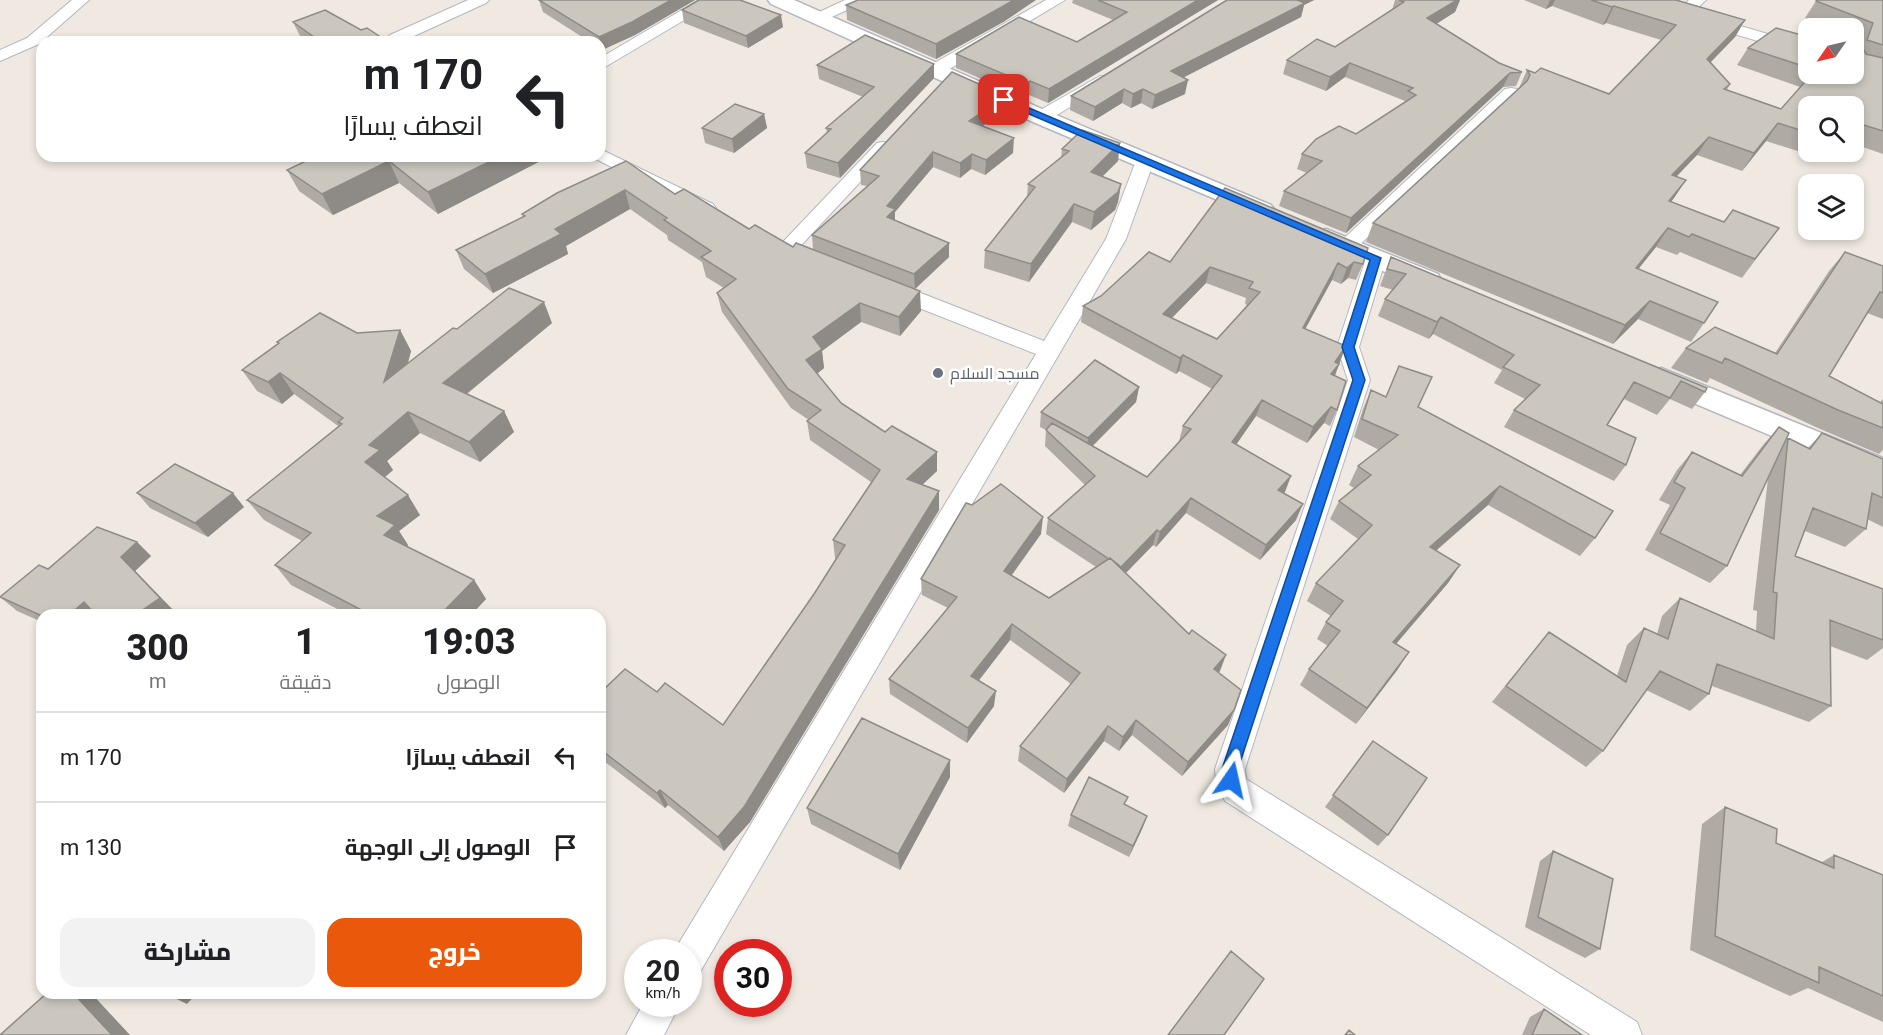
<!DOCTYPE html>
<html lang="ar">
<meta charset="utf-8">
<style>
:root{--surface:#fff;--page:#f2f2f2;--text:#202124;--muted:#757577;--line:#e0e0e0;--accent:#ea580c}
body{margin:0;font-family:Roboto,Cairo,sans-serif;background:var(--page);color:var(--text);direction:rtl;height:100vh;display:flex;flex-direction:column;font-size:22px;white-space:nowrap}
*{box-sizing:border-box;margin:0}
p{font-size:20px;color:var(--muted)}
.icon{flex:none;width:33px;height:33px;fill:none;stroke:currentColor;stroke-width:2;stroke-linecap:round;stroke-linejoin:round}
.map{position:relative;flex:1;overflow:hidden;direction:ltr}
.sheet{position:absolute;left:36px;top:609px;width:570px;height:390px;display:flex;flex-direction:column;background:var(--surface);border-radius:18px;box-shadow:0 3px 9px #0003;direction:rtl}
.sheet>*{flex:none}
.top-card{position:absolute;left:36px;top:36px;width:570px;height:126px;border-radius:18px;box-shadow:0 3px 9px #0003;direction:rtl;background:#fff;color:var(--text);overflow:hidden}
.needle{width:39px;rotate:236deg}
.fabs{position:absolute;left:1798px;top:18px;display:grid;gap:12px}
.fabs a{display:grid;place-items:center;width:66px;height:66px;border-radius:12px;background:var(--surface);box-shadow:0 3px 9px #0003;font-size:30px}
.speed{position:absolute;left:624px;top:939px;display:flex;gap:12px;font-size:30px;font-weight:700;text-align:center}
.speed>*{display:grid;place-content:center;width:78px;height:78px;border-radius:50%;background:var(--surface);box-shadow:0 3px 9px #0003;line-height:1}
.speed small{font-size:15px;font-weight:400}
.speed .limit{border:9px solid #d22;background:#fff;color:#111}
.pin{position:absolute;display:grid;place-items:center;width:51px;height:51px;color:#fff;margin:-26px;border-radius:12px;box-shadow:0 3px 9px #0006}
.me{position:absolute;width:66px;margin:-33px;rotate:11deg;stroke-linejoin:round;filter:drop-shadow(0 0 4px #0008)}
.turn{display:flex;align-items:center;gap:21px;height:126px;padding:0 24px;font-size:27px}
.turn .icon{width:78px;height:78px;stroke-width:2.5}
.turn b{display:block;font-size:42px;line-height:51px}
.eta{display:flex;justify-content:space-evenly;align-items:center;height:102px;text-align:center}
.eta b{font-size:36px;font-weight:800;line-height:42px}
.button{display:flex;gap:12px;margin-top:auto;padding:12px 24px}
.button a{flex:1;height:69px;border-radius:18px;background:var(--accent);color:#fff;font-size:24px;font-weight:800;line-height:69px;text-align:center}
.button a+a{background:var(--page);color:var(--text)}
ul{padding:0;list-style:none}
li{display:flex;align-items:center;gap:18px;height:90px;padding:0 24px;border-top:2px solid var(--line)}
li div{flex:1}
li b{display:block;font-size:22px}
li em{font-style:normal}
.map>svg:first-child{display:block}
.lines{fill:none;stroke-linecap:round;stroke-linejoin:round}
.minor-casing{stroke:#b4b7c1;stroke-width:2}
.tertiary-casing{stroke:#b4b7c1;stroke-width:3}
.minor{fill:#fff;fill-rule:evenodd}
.tertiary{fill:#fff;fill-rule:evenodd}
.wall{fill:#afaba4;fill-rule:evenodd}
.shaded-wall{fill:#8e8b86}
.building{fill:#cbc7bf;stroke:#8e8b86;stroke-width:1.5;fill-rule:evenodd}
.route{fill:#1a73e8;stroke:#114b97;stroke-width:1.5}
.worship-dot{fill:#6b7280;stroke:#fff;stroke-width:2}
.labels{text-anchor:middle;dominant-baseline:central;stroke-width:5;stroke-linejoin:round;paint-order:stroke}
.worship-label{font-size:16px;fill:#5b616d;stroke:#fff;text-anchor:start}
</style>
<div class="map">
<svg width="1883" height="1035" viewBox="0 0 1883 1035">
<rect width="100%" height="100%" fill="#efe9e1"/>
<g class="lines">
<g class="minor-casing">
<path id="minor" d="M72 0H89L39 44 0 61V50L27 38Z
M468 0H489L486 3 401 42H383L390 35Z
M699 0H718L600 70V58Z
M845 0H865L862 3 823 21 818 23 810 18 813 15Z
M1046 0H1065L941 74 935 75 927 70 929 66Z
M1689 0H1706L1688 17H1678L1675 14Z
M1706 16 1809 46V56L1700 24 1698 21Z
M1100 76 1106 77 1108 81 1106 85 1047 121H1035L1032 117 1035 113Z
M1511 88 1517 89 1520 93 1517 97 1354 250 1347 252 1340 250 1337 246 1340 242 1505 89Z
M883 142 889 143 892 147 889 151 794 253 787 255 780 253 777 249 780 245 877 143Z
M600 149 713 204 716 208 713 212H699L594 158 592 156H600Z
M1145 155 1152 157 1154 161 1126 239 700 972 688 977V952H674L676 948 1036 354 881 293 878 288 881 283 888 281 895 283 1044 341 1106 239 1136 161 1138 157Z
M1376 252 1383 254 1386 258 1359 347 1370 380 1245 769 1246 779 1637 1022 1642 1035H1591L1225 801 1216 780 1215 769 1348 380 1337 347 1366 258 1369 254Z
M643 1004H680L664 1035H626Z"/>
</g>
<g class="tertiary-casing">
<path id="tertiary" d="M768 0H794L1049 112 1271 205 1275 210 1271 215 1262 218 1253 215 1033 122 771 4Z
M1326 229 1438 274 1441 280 1438 286 1428 289 1418 286 1317 243 1313 237 1317 231Z
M1661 368 1883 458V483L1651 385 1646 378 1651 371Z"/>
</g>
<use href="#minor" class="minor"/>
<use href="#tertiary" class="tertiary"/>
</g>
<path class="wall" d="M539 0H695L635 35 602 50 600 48V42H590L543 12Z
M1073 0H1218L1048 103 1029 95 1024 97 956 68V54L1077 42 1113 20 1072 3Z
M1227 0H1314L1304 5 1301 17 1183 77 1185 94 1152 109 1141 103 1131 108 1122 103 1093 121 1070 110 1071 96Z
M1395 0H1460L1455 12 1436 24 1499 63 1522 72 1516 86 1503 87 1346 233 1279 206 1284 191 1307 173 1297 169 1302 154 1356 134 1404 103 1405 101 1345 77 1326 91 1283 74 1287 60 1335 47 1392 10Z
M1524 0H1676L1745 20 1735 37 1711 62 1730 84 1727 90 1781 109 1800 87 1737 65 1748 48 1809 37V74H1854L1858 50 1861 40 1854 37V28H1831L1805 18 1816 1 1883 0V154L1854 144V106H1809V146L1804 153 1766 141 1742 171 1697 155 1676 176 1686 180 1671 202 1724 222 1779 228 1742 278 1680 252 1677 255 1656 247 1638 269 1704 323 1691 342 1638 319 1613 344 1366 242 1373 223 1519 88 1527 70 1609 94 1661 40 1606 23 1603 25 1552 6 1546 9Z
M846 5 1005 21 936 59 847 20Z
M682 10 783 27 748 48 684 23Z
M293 22 361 30 388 42H303Z
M934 64V78L840 178 807 168 805 153 827 133 826 128 863 97 819 79 817 65Z
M1006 110 983 126 1013 153 985 175 971 169 960 178 933 167 895 212V220L949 257 915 289 813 250 812 235 867 186 861 185 860 170Z
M764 114 767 128 734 153 705 143 702 128Z
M1062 149 1118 161 1102 176 1121 184 1118 202 1115 210 1091 230 1072 222 1029 282 984 268 985 250 1027 197 1028 184 1061 158Z
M316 156H550L438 214 399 183 333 215 299 191 287 170Z
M626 161 675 194 749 229 793 247 921 311 900 336 861 322 822 351 824 368 817 374 841 403 937 471 922 485 939 510 750 822 724 851 668 805 665 808 600 758V693L657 692 723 725 814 594 836 559 835 558 833 540 871 482 810 440 807 421 809 420 791 408 722 312 717 293 724 288 706 277 702 262 668 240 667 235 630 209 566 246 568 254 493 293 464 269 456 250 523 217 522 214Z
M1225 188 1363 264 1356 280 1348 278 1341 284 1332 280 1305 329 1340 362 1335 376 1337 410 1330 426 1324 423 1307 443 1256 416 1236 444 1285 492 1284 493 1296 520 1260 560 1186 513 1156 547 1153 545 1126 573 1220 671 1218 673 1234 710 1228 725 1182 776 1132 735 1119 751 1104 741 1064 793 1018 761 1020 746 1071 684 1010 640 978 681 994 706 967 743 890 694 889 679 948 608 922 595 921 579 1041 534 1012 575 1049 598 1096 567 1046 534 1048 518 1085 485 1045 446 1046 430 1040 427 1041 412 1139 387 1136 402 1093 446 1147 477 1179 441 1183 426 1212 389 1179 371 1176 374 1081 322 1083 306 1170 262ZM1206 283 1246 298 1245 304 1247 305 1217 339 1172 318Z
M1845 252 1883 266V319L1867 313 1829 376 1880 402 1883 399V450L1879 454 1820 429 1710 378 1707 383 1671 368 1686 348 1775 353 1829 271Z
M1391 257 1705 392 1692 409 1670 399 1657 415 1624 399 1607 425 1626 465 1614 481 1504 427 1514 410 1525 399 1494 383 1502 370 1433 334 1429 339 1378 316 1385 299 1393 290 1380 286Z
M552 323 467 394 504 411 514 432 480 462 420 433 387 461 393 470 385 477 420 515 399 531 408 545 407 547 474 580 486 599 471 615H349L291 585 275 565 302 541 264 520 247 500 338 426 294 394 282 404 257 391 242 370 278 344 277 342 357 333 400 330 411 351 408 364 457 329Z
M1371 390 1385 397 1418 407 1595 538 1580 556 1488 505 1436 551 1460 565 1448 583 1396 644 1398 669 1356 724 1300 685 1309 669 1328 646 1317 639 1326 622 1331 616 1307 601 1316 583 1358 539 1330 519 1339 501 1354 488 1349 485 1358 466 1379 450 1354 437 1363 409Z
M1779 427 1785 441 1788 438 1808 448 1822 433 1883 459V527L1867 519 1866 529 1845 547 1805 531 1795 556 1883 589V648L1867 660 1830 646 1831 706 1809 722 1712 686 1709 694 1690 711 1646 690 1603 751 1586 767 1492 702 1549 632 1617 676 1627 645 1644 628 1657 634 1662 616 1680 598 1756 631 1757 611 1753 610 1768 478 1727 566 1710 583 1645 550 1670 505 1659 500 1677 470 1692 452 1740 475 1763 445Z
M137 493 244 507 208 537 150 508Z
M137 542 151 556 135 571 175 612 170 615H42V622L17 611 0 597 48 569Z
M1373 741 1388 835 1378 846 1325 807Z
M950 760V777L900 870 811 824 807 808Z
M1125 805 1143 827 1129 857 1068 826 1071 815Z
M1725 807 1776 843 1822 862 1834 855 1883 875V1022L1808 988 1790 996 1690 950 1702 824Z
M1553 851 1600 949 1585 958 1525 927 1540 861Z
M1544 1009 1582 1035H1522L1530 1017Z"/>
<path class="shaded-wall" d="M671 0H695L635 35 602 50 599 37Z
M1014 0H1036L1005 21 936 59V44Z
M1198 0H1218L1048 103 1049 89Z
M1294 0H1314L1304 5 1301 17 1169 85 1171 71Z
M1457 0H1460L1455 12 1422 33 1427 18Z
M1550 0H1555L1552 6 1546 9Z
M1614 6 1606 23 1603 25 1612 7Z
M781 15 783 27 748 48 746 36Z
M1745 20 1735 37 1697 76 1707 59Z
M1350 63 1345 77 1326 91 1330 77Z
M934 64V78L840 178 838 163Z
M1510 73 1503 87 1346 233 1351 218Z
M1188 80 1185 94 1152 109 1155 95Z
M1030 81 1029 95 1024 97 1025 83Z
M1124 89 1122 103 1093 121 1095 107Z
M1143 89 1141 103 1131 108 1133 94Z
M1006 96V110L969 135V121Z
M764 114 767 128 734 153 732 139Z
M1778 123 1766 141 1742 171 1754 153Z
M1709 137 1697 155 1661 193 1672 175Z
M1014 138 1013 153 985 175 986 160Z
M1120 143 1118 161 1089 190 1091 172Z
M933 152V167L895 212V224L888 232 887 206Z
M972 154 971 169 960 178V163Z
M501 156H550L438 214 428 192Z
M389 161 399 183 333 215 322 194Z
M1686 180 1674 198 1657 219 1669 201Z
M1121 184 1118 202 1115 210 1091 230 1094 212Z
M625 190 630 209 566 246 568 254 493 293 485 274 555 229Z
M1074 204 1072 222 1029 282 1031 264Z
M1668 228 1656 247 1624 287 1636 268Z
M949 243V257L915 289 914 274Z
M1354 262 1348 278 1341 284 1347 268Z
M1338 263 1332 280 1297 344 1303 328Z
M1210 267 1206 283 1160 330 1163 314Z
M920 291 921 311 900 336 899 317Z
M1650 301 1638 319 1613 344 1625 325Z
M544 302 552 323 454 404 443 383Z
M860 303 861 322 822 351 824 368 809 380 806 360 813 337Z
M1441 317 1433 334 1429 339 1437 322Z
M400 330 411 351 396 403 384 382Z
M1346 346 1340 362 1334 369 1339 364 1333 380 1324 390 1335 362Z
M1183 355 1179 371 1176 374 1180 358Z
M280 373 294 394 282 404 268 382Z
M1139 387 1136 402 1086 452 1088 438Z
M1262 400 1256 416 1227 458 1232 442Z
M1331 407 1324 423 1307 443 1313 427Z
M504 411 514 432 480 462 469 442Z
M408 412 420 433 387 461 393 470 378 483 365 462 369 445Z
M937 452V471L908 498 907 479Z
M1291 476 1285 492 1272 505 1278 490Z
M1500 486 1488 505 1419 565 1430 547Z
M939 491V510L750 822 724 851 718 837Z
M233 493 244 507 208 537 195 523Z
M408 495 420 515 399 531 408 545 398 555 384 535 377 516Z
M1191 498 1186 513 1156 547 1160 532Z
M1303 504 1296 520 1260 560 1266 545Z
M1043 517 1041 534 1003 587 1004 571Z
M1157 530 1153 545 1117 582 1121 567Z
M137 542 151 556 135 571 175 612 170 615H135L121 557Z
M1460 565 1448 583 1383 659 1393 642Z
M474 580 486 599 471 615H440Z
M84 602 99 615H69Z
M1012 624 1010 640 970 692 971 676Z
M1409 652 1398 669 1356 724 1367 708Z
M1226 655 1220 671 1207 684 1214 669Z
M996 691 994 706 967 743 968 728Z
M1234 710 1228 725 1182 776 1188 762Z
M1136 720 1132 735 1119 751 1123 737Z
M1108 726 1104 741 1064 793 1067 779Z
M950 760V777L900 870 898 854Z
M660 790 668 805 665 808 657 793Z
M1147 816 1143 827 1129 857 1133 846Z
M73 993H91L130 1035H112Z
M164 993H197L187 1004Z"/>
<path class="building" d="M539 0H671L632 22 599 37Z
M699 0H740L781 15 746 36 682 10Z
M858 0H1014L936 44 846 5Z
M1098 0H1198L1049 89 1030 81 1025 83 956 54 1019 17 1077 42 1127 12Z
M1227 0H1297L1305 3 1171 71 1188 80 1155 95 1143 89 1133 94 1124 89 1095 107 1071 96Z
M1399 0H1457L1427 18 1499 63 1522 72 1510 73 1351 218 1284 191 1322 161 1302 154 1316 139 1339 126 1356 134 1416 95 1408 91 1413 88 1350 63 1330 77 1287 60 1317 39 1335 47 1404 2Z
M1591 0H1676L1745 20 1707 59 1730 84 1724 89 1781 109 1812 74H1854V49L1864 51V50L1866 54 1883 58V131L1854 122V106H1809V133L1778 123 1754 153 1709 137 1672 175 1686 180 1669 201 1724 222 1733 210 1779 228 1755 259 1692 234 1689 237 1668 228 1636 268 1718 302 1704 323 1650 301 1625 325 1373 223 1527 81 1530 75 1527 70 1535 73 1541 68 1609 94 1676 25 1614 6 1612 7Z
M1817 0H1883V45L1867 40 1873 23 1816 1Z
M325 10 361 30 367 28 388 42H321L293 22Z
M1776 28 1809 37V68L1748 48Z
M865 35 934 64 838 163 805 153 831 129 826 128 874 87 817 65Z
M952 72 1006 96 969 121 1014 138 986 160 972 154 960 163 933 152 887 206 895 209 887 217 949 243 914 274 812 235 879 176 860 170Z
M735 104 764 114 732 139 702 128Z
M1082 130 1120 143 1091 172 1121 184 1118 192 1094 212 1074 204 1031 264 985 250 1035 187 1028 184 1069 151 1062 149Z
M316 156H501L428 192 389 161 322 194 287 170Z
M626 161 675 194 684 189 749 229 755 225 793 247 796 243 920 291 899 317 860 303 813 337 822 349 806 360 841 403 885 432 892 426 937 452 907 479 939 491 744 807 718 837 660 790 657 793 600 749V693L625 669 657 692 665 683 723 725 814 594 845 545 833 540 880 470 807 421 821 410 788 389 717 293 736 279 701 257 711 251 664 220 667 218 625 190 555 229 561 234 485 274 456 250 525 216 522 214 557 193Z
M1225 188 1368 248 1363 264 1354 262 1347 268 1338 263 1303 328 1346 346 1335 362 1339 364 1331 374 1346 381 1337 410 1331 407 1313 427 1262 400 1232 442 1291 476 1278 490 1303 504 1266 545 1191 498 1160 532 1157 530 1121 567 1110 558 1109 559 1048 518 1095 476 1046 430 1052 423 1147 477 1191 429 1183 426 1222 376 1183 355 1180 358 1083 306 1101 296 1149 252 1170 262ZM1210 267 1253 282 1249 288 1260 292 1217 339 1163 314Z
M1845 252 1883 266V293L1880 292 1829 376 1883 404V428L1838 410 1725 358 1722 363 1686 348 1715 327 1777 354Z
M1391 257 1707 388 1705 392 1681 381 1670 398 1634 382 1607 425 1636 438 1626 465 1514 410 1540 385 1503 367 1514 355 1441 317 1437 322 1385 299 1406 274 1387 269Z
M509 288 544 302 443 383 504 411 469 442 408 412 369 445 380 450 365 462 408 495 377 516 395 525 384 535 474 580 440 615H371L275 565 311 533 247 500 342 424 338 422 343 418 280 373 268 382 242 370 279 343 277 342 320 313 357 333 400 330 384 382 453 328 457 329Z
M1095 360 1139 387 1088 438 1041 412Z
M1399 366 1432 377 1418 407 1613 511 1595 538 1500 486 1430 547 1460 565 1393 642 1409 652 1367 708 1309 669 1340 631 1326 622 1343 601 1316 583 1372 525 1339 501 1371 475 1358 466 1398 435 1362 419 1371 390 1386 397Z
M1779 427 1789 433 1727 566 1660 533 1685 488 1674 482 1692 452 1742 476Z
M1822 433 1883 459V498L1872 493 1866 529 1813 508 1795 556 1883 589V640L1830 620 1831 706 1717 664 1709 694 1660 671 1603 751 1506 686 1549 632 1626 682 1644 628 1668 639 1680 598 1774 639 1777 593 1773 592 1788 438 1810 449Z
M175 464 233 493 195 523 137 493Z
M1001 484 1043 517 1004 571 1049 598 1110 558 1189 634 1192 630 1226 655 1214 669 1241 690 1234 710 1188 762 1136 720 1123 737 1108 726 1067 779 1020 746 1080 673 1012 624 971 676 996 691 968 728 889 679 957 597 921 579 966 503 972 505Z
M97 527 137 542 121 557 160 598 135 615H96L84 602 69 615H42V616L0 597 39 565 48 569Z
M862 718 950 760 898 854 807 808Z
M1373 741 1427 778 1388 835 1333 795Z
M1089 777 1128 797 1124 804 1147 816 1133 846 1071 815Z
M1725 807 1777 829 1776 843 1834 868V855L1883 875V996L1819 967V983L1715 936Z
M1553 851 1613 879 1600 949 1538 917Z
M1231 951 1264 979 1224 1035H1168Z
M47 993H73L112 1035H0Z
M1544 1009 1582 1035H1532Z
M1349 1030 1355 1035H1345Z"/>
<path class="route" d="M1001 99H1008L1381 258 1354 347 1365 380 1238 769 1237 785 1231 788 1225 785 1222 769 1353 380 1342 347 1370 260 1001 102Z"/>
<circle class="worship-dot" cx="938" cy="373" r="6"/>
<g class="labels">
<g class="worship-label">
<text x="950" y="373">مسجد السلام</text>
</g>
</g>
</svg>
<div class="fabs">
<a><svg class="needle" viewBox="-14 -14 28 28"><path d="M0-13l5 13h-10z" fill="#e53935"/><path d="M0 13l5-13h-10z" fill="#757577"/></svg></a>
<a><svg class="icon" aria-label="search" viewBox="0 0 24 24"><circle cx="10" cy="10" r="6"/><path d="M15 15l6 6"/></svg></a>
<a><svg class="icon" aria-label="layers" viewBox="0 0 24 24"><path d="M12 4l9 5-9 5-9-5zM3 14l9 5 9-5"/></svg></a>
</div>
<div class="speed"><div>20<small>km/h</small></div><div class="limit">30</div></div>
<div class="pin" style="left:1004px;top:100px;background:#d93025"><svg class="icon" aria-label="arrive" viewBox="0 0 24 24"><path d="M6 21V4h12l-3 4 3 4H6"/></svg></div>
<svg class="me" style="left:1231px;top:780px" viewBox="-20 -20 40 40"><path d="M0-17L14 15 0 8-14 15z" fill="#1a73e8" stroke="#fff" stroke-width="4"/></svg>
<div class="top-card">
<div class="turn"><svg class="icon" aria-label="left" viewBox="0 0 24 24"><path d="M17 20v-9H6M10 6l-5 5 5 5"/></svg><div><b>170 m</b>انعطف يسارًا</div></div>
</div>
<section class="sheet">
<div class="eta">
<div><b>19:03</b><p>الوصول</p></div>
<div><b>1</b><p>دقيقة</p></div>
<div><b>300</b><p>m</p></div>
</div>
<ul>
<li><svg class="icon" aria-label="left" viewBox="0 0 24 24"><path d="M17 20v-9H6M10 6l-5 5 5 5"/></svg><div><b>انعطف يسارًا</b></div><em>170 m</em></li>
<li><svg class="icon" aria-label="arrive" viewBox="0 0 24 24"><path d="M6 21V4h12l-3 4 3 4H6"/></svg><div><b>الوصول إلى الوجهة</b></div><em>130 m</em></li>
</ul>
<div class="button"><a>خروج</a><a>مشاركة</a></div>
</section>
</div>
